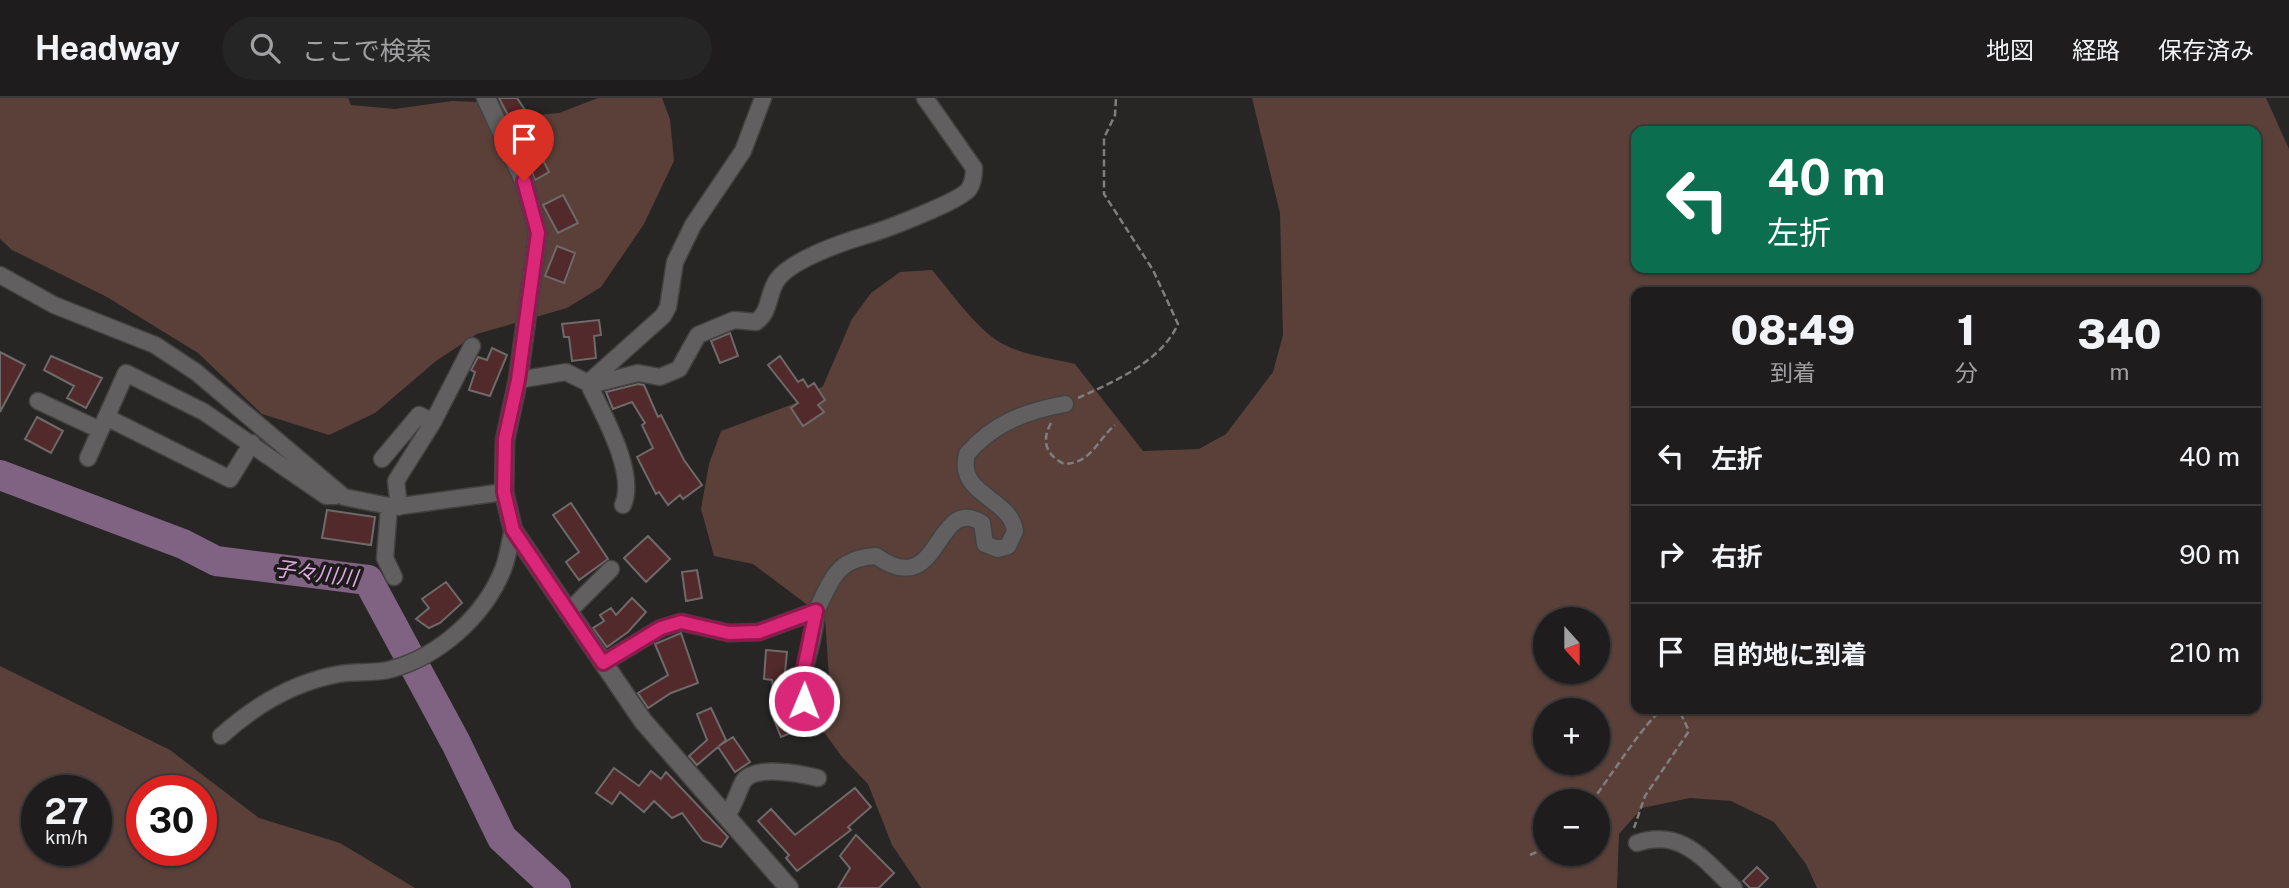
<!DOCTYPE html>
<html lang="ja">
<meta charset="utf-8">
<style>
:root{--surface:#1e1c1c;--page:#262525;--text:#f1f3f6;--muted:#a1a1a3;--line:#3c3a3b}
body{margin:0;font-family:"Public Sans","Noto Sans JP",sans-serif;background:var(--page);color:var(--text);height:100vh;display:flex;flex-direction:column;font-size:26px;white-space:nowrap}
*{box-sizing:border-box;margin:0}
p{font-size:23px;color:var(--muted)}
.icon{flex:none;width:38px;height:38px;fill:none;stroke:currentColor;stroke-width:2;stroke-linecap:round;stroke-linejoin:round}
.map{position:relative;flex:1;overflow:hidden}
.details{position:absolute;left:1631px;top:189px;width:630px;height:427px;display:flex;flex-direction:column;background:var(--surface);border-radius:14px;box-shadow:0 2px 5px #0004,0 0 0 2px var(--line)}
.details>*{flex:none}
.banner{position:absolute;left:1631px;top:28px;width:630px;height:147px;border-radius:14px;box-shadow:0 2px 5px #0004,0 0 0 2px var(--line);background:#0b6e4f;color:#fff;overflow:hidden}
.needle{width:46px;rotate:159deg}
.tools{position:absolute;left:1533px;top:509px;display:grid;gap:14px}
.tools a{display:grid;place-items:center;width:77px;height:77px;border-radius:50%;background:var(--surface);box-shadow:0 2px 5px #0004,0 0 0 2px var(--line);font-size:35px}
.speed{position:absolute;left:21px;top:677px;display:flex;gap:14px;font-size:35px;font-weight:700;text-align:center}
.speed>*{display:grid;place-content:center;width:91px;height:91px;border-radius:50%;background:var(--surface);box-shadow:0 2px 5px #0004,0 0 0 2px var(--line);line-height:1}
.speed small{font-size:18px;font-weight:400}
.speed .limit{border:10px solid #d22;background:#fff;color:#111}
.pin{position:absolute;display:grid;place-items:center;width:60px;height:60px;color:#fff;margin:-72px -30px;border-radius:50% 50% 50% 0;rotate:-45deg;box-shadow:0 0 7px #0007}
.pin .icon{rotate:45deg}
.me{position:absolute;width:77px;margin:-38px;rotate:1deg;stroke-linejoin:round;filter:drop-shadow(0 0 5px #0008)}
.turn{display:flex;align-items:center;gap:24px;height:147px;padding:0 21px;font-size:32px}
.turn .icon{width:91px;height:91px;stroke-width:2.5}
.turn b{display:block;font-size:49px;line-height:60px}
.eta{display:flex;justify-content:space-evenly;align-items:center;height:119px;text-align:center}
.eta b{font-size:42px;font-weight:800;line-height:49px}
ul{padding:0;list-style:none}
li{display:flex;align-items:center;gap:21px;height:98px;padding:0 21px;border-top:2px solid var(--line)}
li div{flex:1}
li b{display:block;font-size:26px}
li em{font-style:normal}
header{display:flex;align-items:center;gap:42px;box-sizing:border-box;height:98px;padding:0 35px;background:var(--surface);border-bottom:2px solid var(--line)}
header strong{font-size:33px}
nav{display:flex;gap:38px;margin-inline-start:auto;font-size:24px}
.search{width:490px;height:63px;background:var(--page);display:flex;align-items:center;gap:18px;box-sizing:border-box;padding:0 24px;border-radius:38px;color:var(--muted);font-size:26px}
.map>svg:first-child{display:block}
.green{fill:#5a4039;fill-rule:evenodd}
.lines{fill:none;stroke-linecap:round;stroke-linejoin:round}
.river{stroke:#806382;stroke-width:30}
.building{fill:#522a2b;stroke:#6e6a6a;stroke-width:2}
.minor-casing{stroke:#444141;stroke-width:19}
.tertiary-casing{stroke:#444141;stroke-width:21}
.path{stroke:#807d7e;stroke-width:2.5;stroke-dasharray:7 3.5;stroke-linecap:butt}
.minor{stroke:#615f60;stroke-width:16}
.tertiary{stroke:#615f60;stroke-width:18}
.route-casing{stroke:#8e194d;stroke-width:18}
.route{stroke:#db2777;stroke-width:12}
.labels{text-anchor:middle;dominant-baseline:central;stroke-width:7;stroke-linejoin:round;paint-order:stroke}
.water-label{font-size:21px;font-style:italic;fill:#ddace1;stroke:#1f1b1c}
</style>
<header>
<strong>Headway</strong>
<div class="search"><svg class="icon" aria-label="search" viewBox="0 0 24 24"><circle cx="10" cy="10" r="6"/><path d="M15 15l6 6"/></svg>ここで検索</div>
<nav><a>地図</a><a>経路</a><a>保存済み</a></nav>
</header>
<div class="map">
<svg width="2289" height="790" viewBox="0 0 2289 790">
<rect width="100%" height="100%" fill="#282525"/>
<path class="green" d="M0 0H348L351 7 395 11 452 3 507 5 537 17 559 15 598 0H662L670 21 674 63 644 126 601 189 567 210 477 236 436 263 375 315 329 337 262 316 198 255 107 199 12 152 0 141Z
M1252 0H2266L2289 51V790H1817L1806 766 1774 724 1731 703 1690 700 1642 710 1619 736 1617 790H921L892 747 868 686 842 659 824 634 829 580 825 520 753 466 714 458 701 411 709 366 721 333 801 303 823 288 852 221 871 195 900 174 932 172C951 194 979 235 1005 247 1027 258 1052 260 1075 266L1143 353 1199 351 1226 336 1273 274 1283 237 1280 115ZM1636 33H2256V170H1636ZM1636 194H2256V611H1636ZM1545 522H1598V574H1545ZM1545 612H1598V665H1545ZM1545 704H1598V756H1545Z
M0 568 170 652 259 720 340 745 415 790H0ZM37 693H96V752H37ZM142 693H201V752H142Z"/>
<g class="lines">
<path class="river" d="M0 377 183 446 216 463 368 482 456 645 502 740 556 790"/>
</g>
<path class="building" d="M499 0H517L529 18 514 28Z
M543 62 549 74 535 82 530 69Z
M563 97 578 125 558 135 543 107Z
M557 148 575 155 564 185 545 178Z
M599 222 601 237 594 238 596 260 572 263 569 239H564L562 226Z
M730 235 738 258 720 265 711 243Z
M492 250 507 257 490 298 469 292 475 274 471 272 478 259 487 262Z
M0 254 25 267 0 314Z
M51 258 102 280 86 310 67 300 74 288 44 272Z
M780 258 798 284 803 281 808 289 814 285 825 302 818 307 824 314 803 328 791 310 798 305 768 267Z
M638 286 644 287 658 319 661 317 684 362 702 387 683 401 680 397 668 407 659 394 656 396 637 359 653 350 642 327 645 325 632 304 613 311 606 294Z
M37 319 63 333 51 355 25 341Z
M571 405 608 461 579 482 566 464 579 454 553 417Z
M327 412 375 419 371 447 322 440Z
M648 438 670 461 646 484 624 460Z
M697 472 702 500 686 503 682 474Z
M446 484 462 505 440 525 429 530 416 521 429 510 422 501Z
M632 500 646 514 628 534 607 549 593 530 604 523 600 517 611 510 616 517Z
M681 535 698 585 671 595 648 610 638 595 668 577 655 546Z
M766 552 787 554 782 606 791 602 803 630 781 639 771 614 776 611 772 582 764 581Z
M711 610 726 642 719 648 733 639 750 664 735 674 718 649 697 667 689 658 707 642 697 616Z
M614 670 639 688 651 673 661 681 666 674 728 739 721 749 703 743 682 715 672 720 654 703 644 714 620 694 612 706 596 695Z
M855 690 871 709 848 729 851 732 797 773 786 760 789 757 758 723 771 711 795 737Z
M856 737 894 775 879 790H838L850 770 840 758Z
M1757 769 1768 780 1758 790H1750L1743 783Z"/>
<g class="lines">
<g class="minor-casing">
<path id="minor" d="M0 177 54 207 155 247 196 274 344 399 394 409 504 394
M518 282 566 274 588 285 663 218 668 209 675 164 693 127 743 53 763 0
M588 285C603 316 637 375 623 407
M590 287 638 275 660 279 679 271 698 237 734 222 756 224C771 213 767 197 777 182 791 162 843 144 867 137 884 132 961 103 969 91 973 85 974 77 974 70L925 0
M38 303 100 332
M106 319 230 381 252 345
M88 360 126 275 204 314 326 398H335
M382 361 419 317 433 324
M389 409 385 460 394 479
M399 409 396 383 433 324 472 248
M816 513C832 482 836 460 876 458 942 505 934 395 982 425L985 446 998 451 1008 448 1015 433C1011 400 956 397 967 356 993 325 1027 313 1065 306
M568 514 611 471
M603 565 661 530 681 524 729 535 759 534 816 513C815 560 789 575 814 623
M221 638C254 608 295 584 339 576 356 573 376 576 392 571 439 558 483 519 502 474 508 461 509 445 513 432
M726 719C734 708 737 696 743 684 753 666 802 676 818 680
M1637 745C1682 730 1704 762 1734 790"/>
</g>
<g class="tertiary-casing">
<path id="tertiary" d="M486 0 524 83 538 135 518 282 505 342 504 394 513 432 643 623 789 790"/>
</g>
<path class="path" d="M1078 300C1113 284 1161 264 1178 226L1153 172 1104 96V40L1115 17 1116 0
M1051 325C1041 343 1046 357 1064 366 1092 365 1096 343 1115 327
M1591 704C1605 687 1649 617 1663 612 1667 611 1675 612 1679 612L1689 633 1645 698 1634 730
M1530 757 1545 750"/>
<use href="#minor" class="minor"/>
<use href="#tertiary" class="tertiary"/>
</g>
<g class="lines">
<g class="route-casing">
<path id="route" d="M524 83 538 135 518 282 505 341 504 394 513 432 603 565 661 530 681 524 729 535 759 534 816 513 801 585 804 603"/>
</g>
<use href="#route" class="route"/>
</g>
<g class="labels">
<g class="water-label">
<text transform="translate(316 475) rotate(7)">子々川川</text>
</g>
</g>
</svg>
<div class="tools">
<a><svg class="needle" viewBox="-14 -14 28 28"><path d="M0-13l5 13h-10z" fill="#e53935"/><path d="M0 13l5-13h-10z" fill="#a1a1a3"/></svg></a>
<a>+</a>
<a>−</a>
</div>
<div class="speed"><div>27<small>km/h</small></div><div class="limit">30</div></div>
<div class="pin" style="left:524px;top:83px;background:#d93025"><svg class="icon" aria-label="arrive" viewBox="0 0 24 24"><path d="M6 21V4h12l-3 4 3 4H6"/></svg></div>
<svg class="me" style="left:804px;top:603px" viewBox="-20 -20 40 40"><circle r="17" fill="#db2777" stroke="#fff" stroke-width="3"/><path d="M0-11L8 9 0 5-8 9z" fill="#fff"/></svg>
<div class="banner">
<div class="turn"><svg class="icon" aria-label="left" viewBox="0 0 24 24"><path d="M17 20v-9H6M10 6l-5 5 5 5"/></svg><div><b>40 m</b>左折</div></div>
</div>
<section class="details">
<div class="eta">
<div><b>08:49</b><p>到着</p></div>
<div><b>1</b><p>分</p></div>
<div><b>340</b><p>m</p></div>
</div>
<ul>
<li><svg class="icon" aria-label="left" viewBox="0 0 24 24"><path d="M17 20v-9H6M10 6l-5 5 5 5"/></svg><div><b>左折</b></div><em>40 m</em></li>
<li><svg class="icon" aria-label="right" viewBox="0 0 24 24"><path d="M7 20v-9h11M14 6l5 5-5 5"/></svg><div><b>右折</b></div><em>90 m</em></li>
<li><svg class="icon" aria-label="arrive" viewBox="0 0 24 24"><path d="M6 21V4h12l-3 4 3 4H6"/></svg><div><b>目的地に到着</b></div><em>210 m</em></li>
</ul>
</section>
</div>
